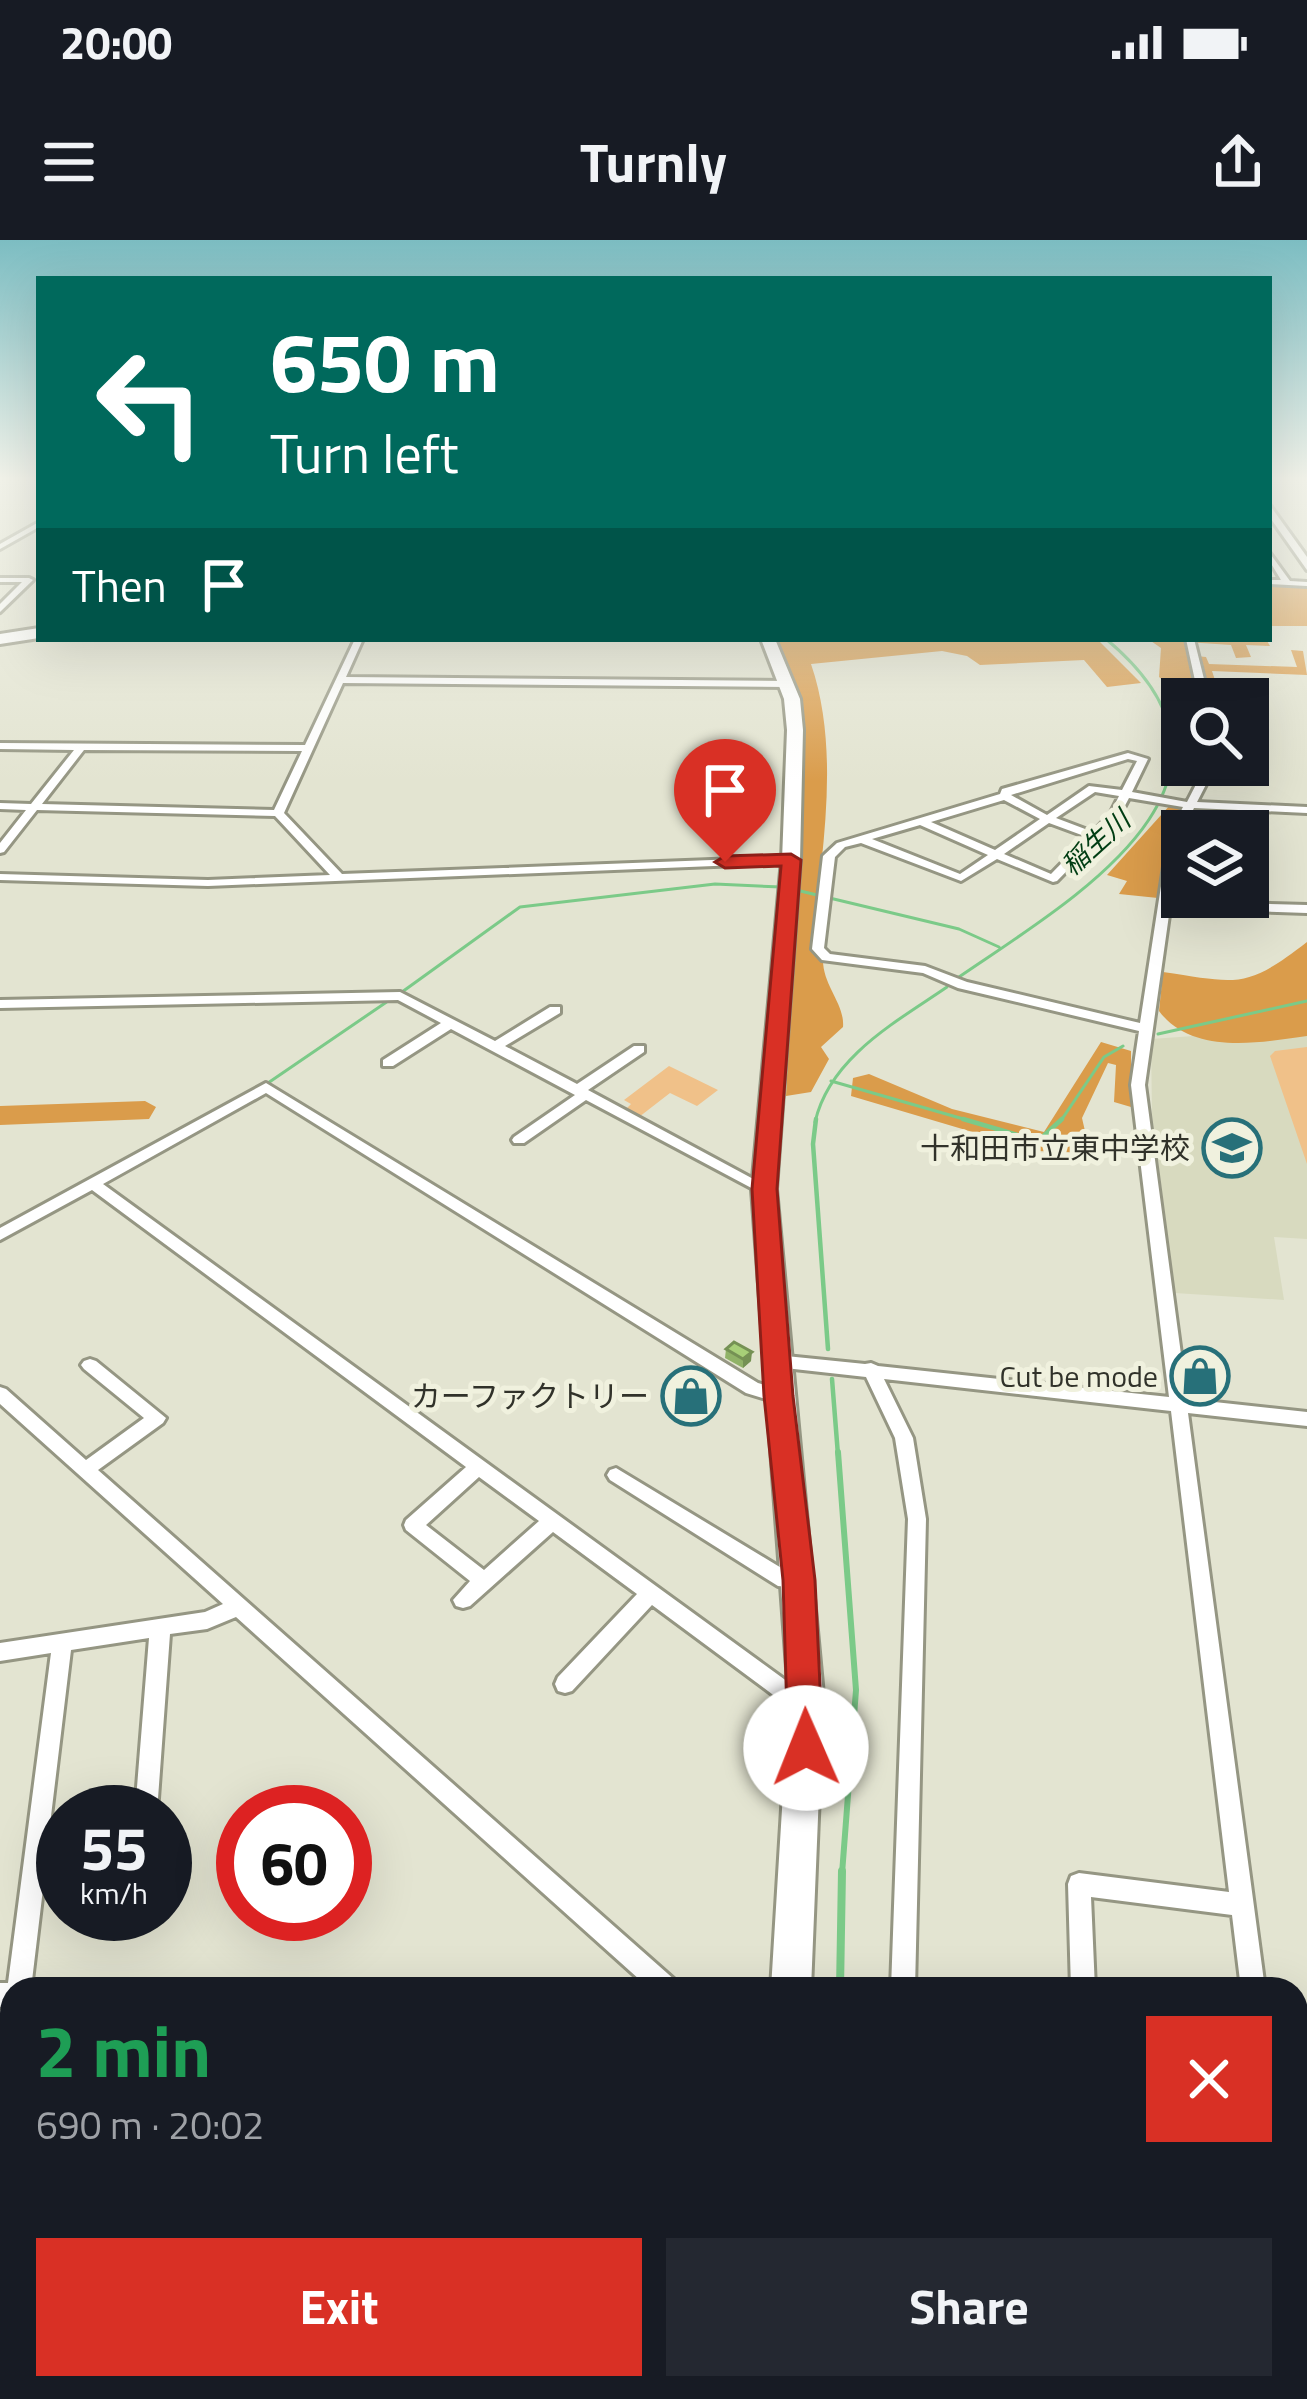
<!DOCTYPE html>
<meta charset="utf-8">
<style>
:root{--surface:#171b24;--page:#242831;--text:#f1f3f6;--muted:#9ea1a6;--accent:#d93025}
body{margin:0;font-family:"Titillium Web","Noto Sans JP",sans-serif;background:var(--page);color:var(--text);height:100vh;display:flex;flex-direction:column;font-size:45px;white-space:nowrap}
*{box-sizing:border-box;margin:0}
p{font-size:39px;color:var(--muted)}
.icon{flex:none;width:66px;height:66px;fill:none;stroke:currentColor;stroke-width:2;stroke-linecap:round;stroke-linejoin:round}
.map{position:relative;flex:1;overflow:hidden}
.sheet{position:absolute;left:0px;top:1737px;width:1308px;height:423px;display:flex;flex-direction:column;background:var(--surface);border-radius:36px 36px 0 0;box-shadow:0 12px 48px #0002}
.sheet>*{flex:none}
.banner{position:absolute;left:36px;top:36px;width:1236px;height:366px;border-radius:0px;box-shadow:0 12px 48px #0002;background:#00695c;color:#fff;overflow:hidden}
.buttons{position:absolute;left:1161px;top:438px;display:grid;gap:24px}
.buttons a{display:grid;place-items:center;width:108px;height:108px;border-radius:0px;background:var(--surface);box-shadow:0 12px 48px #0002;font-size:60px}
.speed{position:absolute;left:36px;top:1545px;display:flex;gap:24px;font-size:60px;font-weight:700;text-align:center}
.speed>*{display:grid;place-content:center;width:156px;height:156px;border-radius:50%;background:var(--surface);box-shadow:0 12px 48px #0002;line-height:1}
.speed small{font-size:30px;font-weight:400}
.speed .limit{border:18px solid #d22;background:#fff;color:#111}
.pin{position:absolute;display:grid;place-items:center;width:102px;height:102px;color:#fff;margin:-123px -51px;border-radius:50% 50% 50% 0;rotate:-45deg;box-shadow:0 0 12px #0007}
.pin .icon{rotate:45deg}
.me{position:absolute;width:132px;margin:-66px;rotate:359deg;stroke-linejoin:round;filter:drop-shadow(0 0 9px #0008)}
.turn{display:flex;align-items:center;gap:42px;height:252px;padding:0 36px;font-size:54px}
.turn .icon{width:156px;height:156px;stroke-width:2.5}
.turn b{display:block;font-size:84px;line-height:102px}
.then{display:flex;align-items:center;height:114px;padding:0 36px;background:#0003;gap:24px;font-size:45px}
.round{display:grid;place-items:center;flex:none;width:126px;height:126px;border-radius:0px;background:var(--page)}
.headline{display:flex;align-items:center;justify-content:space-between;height:204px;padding:0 36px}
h1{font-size:72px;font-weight:700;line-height:90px;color:#1e9e55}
.button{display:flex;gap:24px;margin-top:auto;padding:24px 36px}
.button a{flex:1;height:138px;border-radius:0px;background:var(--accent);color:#fff;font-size:48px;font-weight:700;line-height:138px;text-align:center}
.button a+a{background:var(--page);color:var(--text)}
.status{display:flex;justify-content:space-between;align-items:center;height:84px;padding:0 60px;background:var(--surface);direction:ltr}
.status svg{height:33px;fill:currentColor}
header{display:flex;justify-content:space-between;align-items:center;height:156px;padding:0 36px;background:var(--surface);font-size:54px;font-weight:700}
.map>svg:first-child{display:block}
.built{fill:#d8dabf}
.green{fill:#f0c189}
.forest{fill:#da9c4b}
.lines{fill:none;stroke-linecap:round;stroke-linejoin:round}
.stream-far3{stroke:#7bca88;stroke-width:3}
.stream-far2{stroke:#7bca88;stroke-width:4.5}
.stream-far1{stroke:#7bca88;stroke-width:6}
.stream{stroke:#7bca88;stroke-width:8}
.street-casing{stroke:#959683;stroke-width:6}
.secondary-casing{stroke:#959683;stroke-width:6}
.primary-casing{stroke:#959683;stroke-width:6}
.highway-casing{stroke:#959683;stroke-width:6}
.street{fill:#fff;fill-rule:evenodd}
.secondary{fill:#fff;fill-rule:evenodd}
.primary{fill:#fff;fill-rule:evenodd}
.highway{fill:#fff;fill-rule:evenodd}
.wall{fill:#90b267}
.shaded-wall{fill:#759154}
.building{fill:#a7cf78;stroke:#759154;stroke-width:3}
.route{fill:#d93025;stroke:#8d1f18;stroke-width:3}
.labels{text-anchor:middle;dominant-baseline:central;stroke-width:10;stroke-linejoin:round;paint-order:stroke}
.far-water-label{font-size:27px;font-style:italic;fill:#003d13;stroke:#f0f1de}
.poi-label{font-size:30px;fill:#31322a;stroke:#f0f1de;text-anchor:end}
</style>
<div class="status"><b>20:00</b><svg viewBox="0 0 49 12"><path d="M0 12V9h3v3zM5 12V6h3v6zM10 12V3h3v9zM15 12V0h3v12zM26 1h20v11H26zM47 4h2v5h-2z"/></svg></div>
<header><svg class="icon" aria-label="menu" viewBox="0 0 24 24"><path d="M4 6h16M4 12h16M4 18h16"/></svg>Turnly<svg class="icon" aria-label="share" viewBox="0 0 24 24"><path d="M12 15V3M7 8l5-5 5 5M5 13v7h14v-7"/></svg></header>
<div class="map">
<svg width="1307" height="2159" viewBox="0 0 1307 2159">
<rect width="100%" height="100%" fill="#e3e4d1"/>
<path class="built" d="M1307 788V999L1274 997 1284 1060 1175 1053 1152 874 1151 799Z
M0 1865 12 1866V2148H720L719 2159H0Z"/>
<path class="green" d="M1307 807V924L1270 816 1275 811Z
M669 826 718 850 697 866 670 853 639 877 625 870 631 864 624 860Z
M0 1887 12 1889V2036L0 2069Z"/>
<path class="forest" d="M1269 344 1307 347V386H1269Z
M775 399H1097L1141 443 1107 447 1084 420 980 425 967 416 942 411 811 424C842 515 820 618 812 713L823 720C823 746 845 764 843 787L821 807 829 819 811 852 786 856 804 499 798 455Z
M1148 399H1266L1270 406 1246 405 1251 417 1236 418 1231 405 1186 402 1187 415 1206 417 1209 424 1297 427 1291 410 1303 411 1307 435 1212 431 1218 449 1197 450 1199 459H1191L1180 443 1168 444 1159 437 1161 408Z
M1171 564 1183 567 1166 602 1158 658 1119 654 1127 641 1107 635Z
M1307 702V796C1258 803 1192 815 1159 771L1163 732C1238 743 1245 750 1307 702Z
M1101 802 1131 811V867L1114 862 1116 825 1108 823 1082 878 1090 913 1037 911 851 856 853 838 869 834 952 869 1044 892Z
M145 861 156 867 149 879 0 885V866Z"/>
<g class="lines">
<path class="stream-far3" d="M792 649 959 689 999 707
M959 737C1073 659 1278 542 1106 399
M402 752 520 667 715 644 781 647
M1158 794 1307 761
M831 841 974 882
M265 845 391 759
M815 882C830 817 896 782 947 747
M1060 882 1104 817 1123 806"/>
<path class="stream-far2" d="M816 879 813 904 828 1109
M963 879 1038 901 1062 879
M832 1139 838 1215"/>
<path class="stream-far1" d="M838 1212 856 1450 842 1634"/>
<path class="stream" d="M840 1749 842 1631
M819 2159 820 2148"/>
<g class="street-casing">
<path id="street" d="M39 282V287L0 309V304Z
M1269 312 1290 341 1307 342V346L1269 344V340H1281L1269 320Z
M0 338H29L33 340 0 372V364L22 342H0Z
M355 399H363L346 437 787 441 792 444 787 447 343 443 284 573 342 634 791 617 797 620 791 623 208 646 0 640V634L208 640 330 635 275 576 37 570 4 612 0 613V603L26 570 0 569V563L31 564 74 510 0 509V503L305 505ZM84 510 302 511 274 570 42 564Z
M1186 399H1194L1209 459H1199Z
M1128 513 1148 519 1132 552 1187 562 1206 525H1216L1197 562 1307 567V573L1194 568 1181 594 1171 661 1307 665V673L1170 668 1145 845 1187 1159 1307 1172V1186L1188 1173 1265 1749H1241L1232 1675 1091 1657 1095 1749H1071L1068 1644 1071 1636 1079 1633 1229 1652 1171 1171 884 1139 913 1198 926 1279 915 1749H891L908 1279 895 1198 866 1137 776 1127 770 1125 768 1121 770 1117 776 1115 865 1124 871 1123 878 1126 1169 1157 1131 845 1139 791 958 748 923 733 822 720 812 709 823 616 837 603 1000 554 1002 549ZM1128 519 1137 521 1122 550 1089 546 1047 575 1011 555ZM1095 552 1119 556 1110 574 1093 592 1056 578ZM1129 558 1183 567 1169 594 1140 783 967 742 925 726 830 714 824 708 835 617 845 607 861 603 961 641 997 619 1053 642 1057 641 1097 600 1101 599V595L1119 577ZM1004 560 1040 579 995 610 931 582ZM1049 583 1087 597 1051 634 1004 614ZM920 585 988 615 960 634 872 599Z
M400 752 495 801 550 767H560V773L505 806 577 844 634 806H644V812L588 850 772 949 769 952H759L586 860 524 903H514L512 900 514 897 575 855 451 789 393 826H383V820L441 783 398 760 0 768V760Z
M266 843 758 1143 785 1151 788 1156 785 1161 779 1163 746 1153 266 853 103 944 788 1442 813 1448 816 1455 813 1462 806 1464 776 1457 652 1365 572 1451 565 1453 558 1451 555 1444 558 1437 637 1354 553 1292 470 1366 463 1368 456 1366 453 1360 470 1341 406 1290 404 1285 406 1280 466 1227 92 950 0 1000V988ZM479 1237 539 1281 484 1330 426 1285Z
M90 1119 96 1121 166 1178 163 1183 98 1230 676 1741 680 1749H650L236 1377 207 1389 170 1394 157 1572H135L149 1398 71 1410 48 1601 63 1599V1621L46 1624 31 1749H12V1767H0V1743H8L51 1413 0 1421V1403L205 1372 223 1364 0 1164V1147L6 1149 86 1220 144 1178 84 1129 81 1125 84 1121Z
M616 1228 788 1332 805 1334 808 1340 805 1346 798 1348 778 1346 610 1240 607 1235 610 1230Z
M1296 1999 1307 2001V2027L1296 2025Z
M1296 2050 1307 2057V2159L1297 2156 1294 2148H1296Z
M880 2148H908V2159H880Z"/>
</g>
<g class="secondary-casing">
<path id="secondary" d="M1269 264 1307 317V330L1269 276Z"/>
</g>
<g class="primary-casing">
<path id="primary" d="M761 399H775L800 459 803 490 800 620 776 949 823 1455 811 1749H771L789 1455 752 949 782 620 787 490 784 459Z
M734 2148H780L779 2159H733Z"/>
</g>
<g class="highway-casing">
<path id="highway" d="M39 388V398L0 404V394Z"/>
</g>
<use href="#street" class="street"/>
<use href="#secondary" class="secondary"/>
<use href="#primary" class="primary"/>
<use href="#highway" class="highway"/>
</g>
<path class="wall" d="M726 1109 751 1121 743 1128 725 1118Z"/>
<path class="shaded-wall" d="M752 1112 751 1121 743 1128V1119Z"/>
<path class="building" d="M734 1102 752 1112 743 1119 726 1109Z"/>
<linearGradient id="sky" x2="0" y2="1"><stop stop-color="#7cbdc2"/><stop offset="0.44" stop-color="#f2f3ea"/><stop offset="1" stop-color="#f2f3ea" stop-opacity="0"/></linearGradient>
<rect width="1307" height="542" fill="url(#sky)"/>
<path class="route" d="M791 614 801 620 777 949 793 1156 815 1340 823 1508 818 1519 806 1524 793 1519 788 1508 783 1340 764 1156 752 949 781 626 725 628 715 622 725 616Z"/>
<defs>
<g id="school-ring" transform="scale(3)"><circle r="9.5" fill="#f0f1de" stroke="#277079" stroke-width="1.5"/><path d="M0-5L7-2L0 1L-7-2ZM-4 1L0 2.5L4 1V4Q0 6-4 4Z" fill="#277079"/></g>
<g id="shop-ring" transform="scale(3)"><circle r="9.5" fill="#f0f1de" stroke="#277079" stroke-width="1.5"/><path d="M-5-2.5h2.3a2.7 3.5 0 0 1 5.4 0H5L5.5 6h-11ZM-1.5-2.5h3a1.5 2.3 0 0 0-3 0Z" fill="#277079"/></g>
</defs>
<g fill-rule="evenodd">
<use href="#school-ring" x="1232" y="908"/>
<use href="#shop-ring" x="1200" y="1136"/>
<use href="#shop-ring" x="691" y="1156"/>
</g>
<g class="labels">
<g class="far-water-label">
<text transform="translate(1095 602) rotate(-42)">稲生川</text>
</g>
<g class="poi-label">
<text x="1190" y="908">十和田市立東中学校</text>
<text x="1158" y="1136">Cut be mode</text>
<text x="649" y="1156">カーファクトリー</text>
</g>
</g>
</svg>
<div class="buttons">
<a><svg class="icon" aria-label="search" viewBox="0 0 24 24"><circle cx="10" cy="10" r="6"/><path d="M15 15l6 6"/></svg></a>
<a><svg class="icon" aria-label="layers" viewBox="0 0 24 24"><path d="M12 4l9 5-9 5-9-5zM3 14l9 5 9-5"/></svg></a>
</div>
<div class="speed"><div>55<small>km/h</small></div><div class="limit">60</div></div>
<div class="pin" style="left:725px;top:622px;background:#d93025"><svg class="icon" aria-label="arrive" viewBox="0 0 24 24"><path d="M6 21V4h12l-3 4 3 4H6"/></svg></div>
<svg class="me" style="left:806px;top:1508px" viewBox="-20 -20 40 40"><circle r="19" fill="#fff"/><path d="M0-13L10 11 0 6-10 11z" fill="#d93025"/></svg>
<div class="banner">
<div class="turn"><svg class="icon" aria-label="left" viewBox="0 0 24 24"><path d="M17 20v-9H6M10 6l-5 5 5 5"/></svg><div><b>650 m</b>Turn left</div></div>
<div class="then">Then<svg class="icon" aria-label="arrive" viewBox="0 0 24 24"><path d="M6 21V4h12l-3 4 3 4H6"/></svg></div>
</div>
<section class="sheet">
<div class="headline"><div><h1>2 min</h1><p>690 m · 20:02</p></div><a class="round" style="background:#d93025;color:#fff"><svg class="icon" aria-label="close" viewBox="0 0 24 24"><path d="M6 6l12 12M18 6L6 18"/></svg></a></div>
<div class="button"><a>Exit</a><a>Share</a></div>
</section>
</div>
